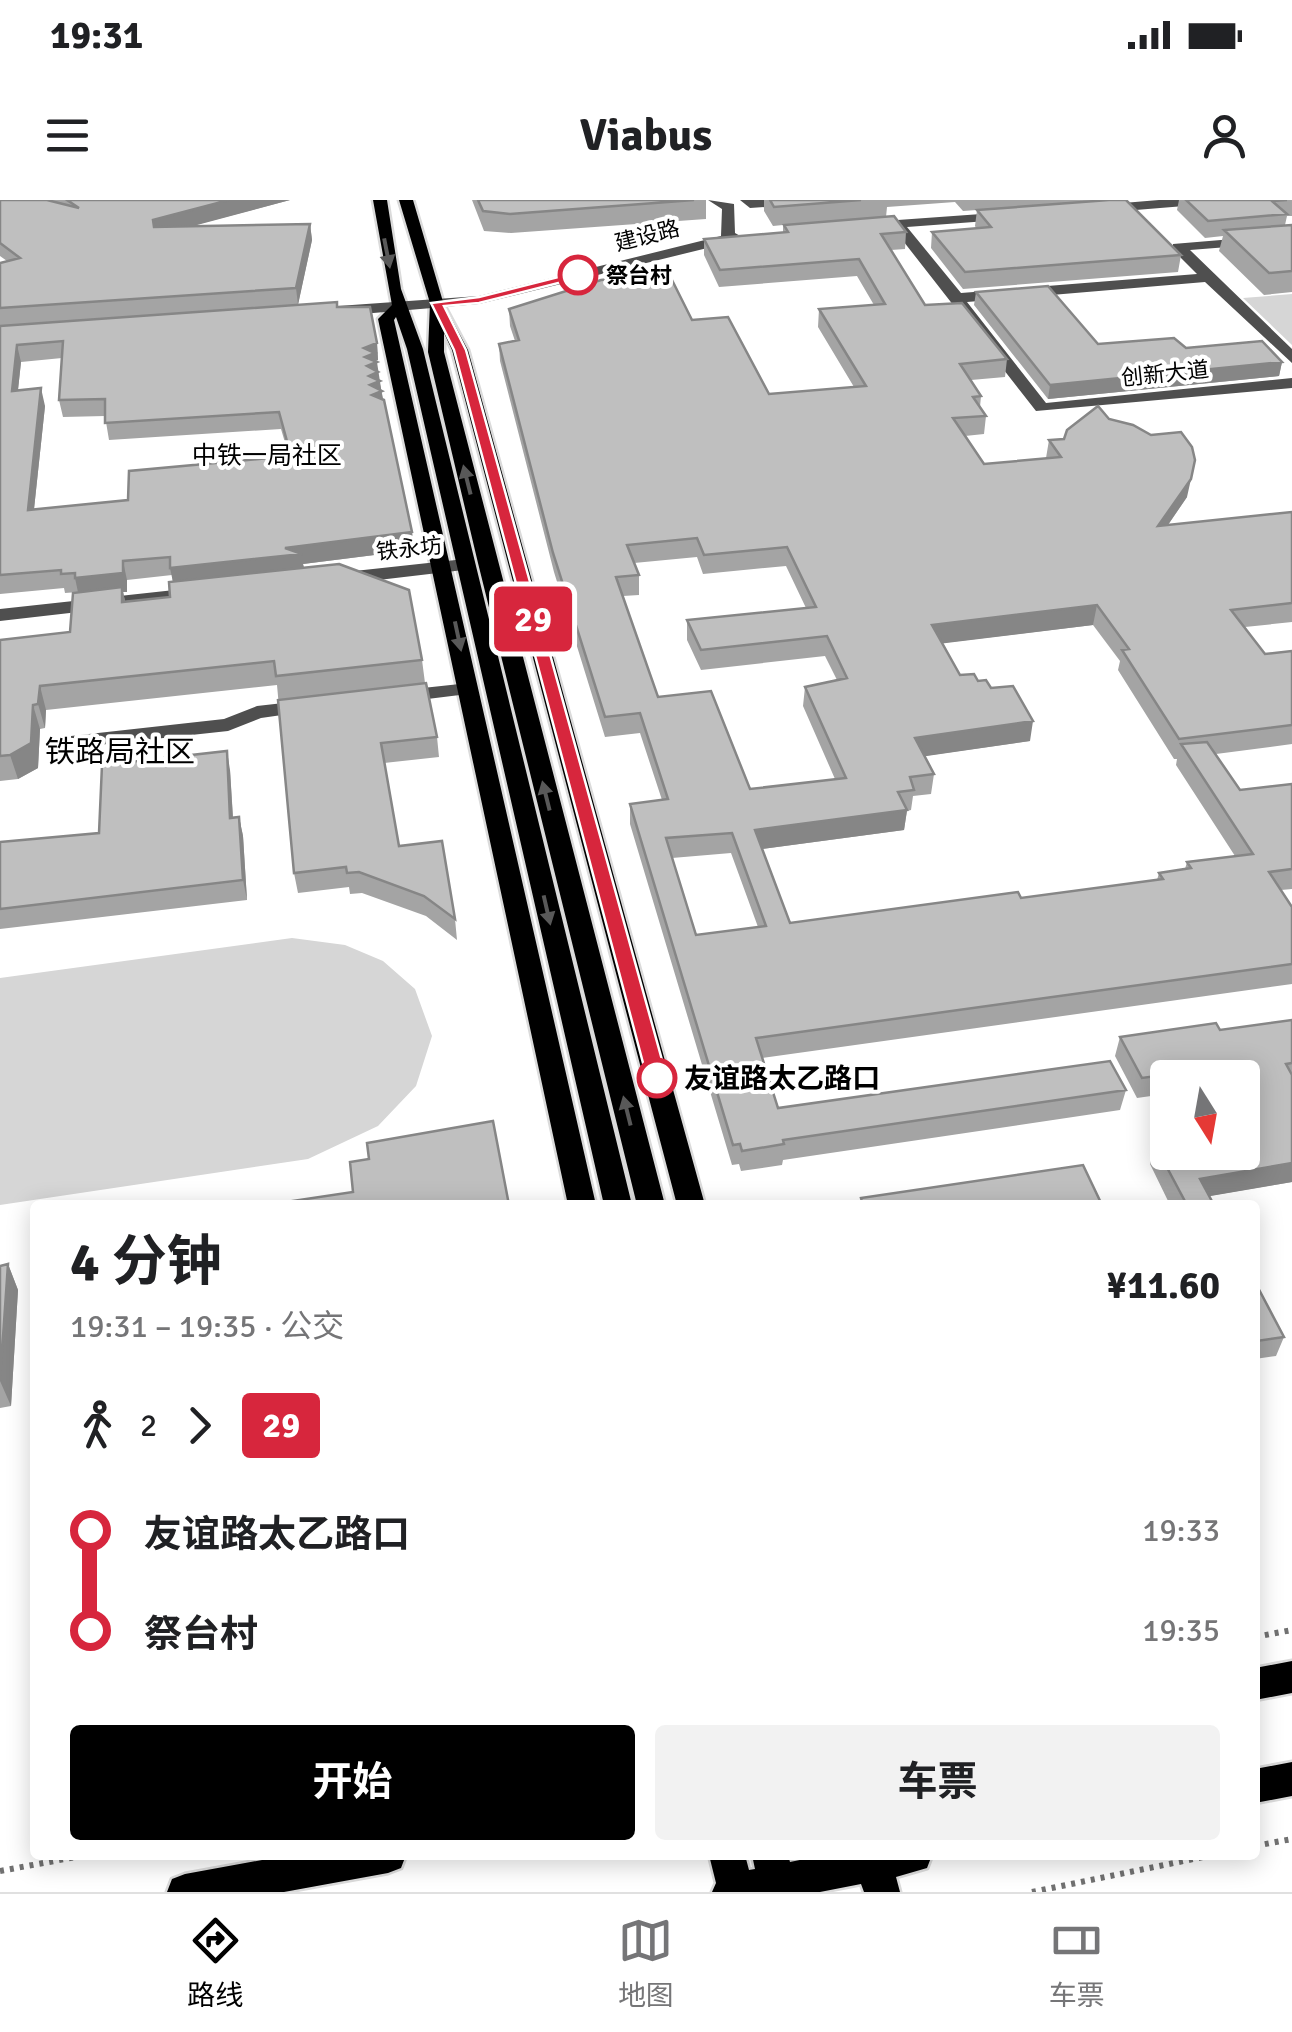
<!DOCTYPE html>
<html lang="zh">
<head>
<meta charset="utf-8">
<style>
  body { margin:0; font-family:Signika,"Noto Sans SC",sans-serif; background:#f2f2f2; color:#202124; height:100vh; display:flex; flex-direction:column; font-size:38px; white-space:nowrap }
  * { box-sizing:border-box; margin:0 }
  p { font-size:32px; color:#757577 }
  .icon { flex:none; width:55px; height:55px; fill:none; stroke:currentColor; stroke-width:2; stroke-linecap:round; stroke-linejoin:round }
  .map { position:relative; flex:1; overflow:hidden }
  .details { position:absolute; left:30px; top:1000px; width:1230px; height:660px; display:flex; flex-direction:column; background:#fff; border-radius:10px; box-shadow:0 5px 25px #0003 }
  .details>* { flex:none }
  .badge { padding:0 20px; border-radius:8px; font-size:35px; line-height:65px }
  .needle { width:65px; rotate:169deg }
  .tools { position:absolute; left:1150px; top:860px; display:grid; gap:20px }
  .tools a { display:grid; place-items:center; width:110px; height:110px; border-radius:10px; background:#fff; box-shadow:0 5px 25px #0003; font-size:50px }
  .map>.badge { position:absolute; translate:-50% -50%; box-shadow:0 0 0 5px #fff }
  .legs { display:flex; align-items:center; gap:15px; height:110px; padding:0 40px; font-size:32px }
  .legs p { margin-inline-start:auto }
  .head { display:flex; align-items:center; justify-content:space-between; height:170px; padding:0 40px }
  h1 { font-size:55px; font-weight:700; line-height:75px }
  .primary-button { display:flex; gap:20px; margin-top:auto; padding:20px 40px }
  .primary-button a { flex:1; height:115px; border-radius:10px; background:#000; color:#fff; font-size:40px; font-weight:700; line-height:115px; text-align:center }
  .primary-button a+a { background:#f2f2f2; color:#202124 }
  ul { padding:0 40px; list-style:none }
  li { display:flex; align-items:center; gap:35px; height:100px; font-size:38px }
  li i { display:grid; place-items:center; width:15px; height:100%; margin:0 12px; background:currentColor }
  li i::after { content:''; width:25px; height:25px; margin:-12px; border:8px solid; border-radius:50%; background:#fff }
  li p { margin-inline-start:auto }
  li:first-child i { background:linear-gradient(#0000 50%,currentColor 0) }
  li:last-child i { background:linear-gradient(currentColor 50%,#0000 0) }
  .status { display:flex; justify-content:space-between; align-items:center; height:70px; padding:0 50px; background:#fff; direction:ltr }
  .status svg { height:28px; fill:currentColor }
  header { display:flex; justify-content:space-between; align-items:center; height:130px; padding:0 40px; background:#fff; font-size:45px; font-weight:700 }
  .dock { display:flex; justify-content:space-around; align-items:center; height:140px; border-top:2px solid #e0e0e0; background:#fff; font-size:28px; color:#757577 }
  .dock a { display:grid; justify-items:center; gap:5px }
  .dock .current { color:#000 }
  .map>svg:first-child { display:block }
  .green { fill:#d6d6d6 }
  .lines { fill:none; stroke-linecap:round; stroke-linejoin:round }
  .major-casing { stroke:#dbdbdb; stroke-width:5 }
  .path { stroke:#717171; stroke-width:6; stroke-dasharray:4 6; stroke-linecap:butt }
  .minor { fill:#4f4f4f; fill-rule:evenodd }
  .major { fill:#000; fill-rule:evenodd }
  .wall { fill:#a4a4a4; fill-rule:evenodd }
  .shaded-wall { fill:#868686 }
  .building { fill:#bfbfbf; stroke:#868686; stroke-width:2.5; fill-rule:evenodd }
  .oneway { fill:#595959 }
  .line-1 { fill:#d7263d; stroke:#fff; stroke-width:2.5 }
  .stop-1-dot { fill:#fff; stroke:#d7263d; stroke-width:5 }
  .labels { text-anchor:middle; stroke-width:8; stroke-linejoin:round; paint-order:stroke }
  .far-street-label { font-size:22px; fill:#000; stroke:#fff }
  .far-stop-label { font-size:22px; font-weight:bold; fill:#000; stroke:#fff; text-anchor:start }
  .far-neighbourhood-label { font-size:25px; fill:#000; stroke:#fff }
  .stop-label { font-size:28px; font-weight:bold; fill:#000; stroke:#fff; text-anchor:start }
  .neighbourhood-label { font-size:30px; fill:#000; stroke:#fff }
</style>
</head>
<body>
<div class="status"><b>19:31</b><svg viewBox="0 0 49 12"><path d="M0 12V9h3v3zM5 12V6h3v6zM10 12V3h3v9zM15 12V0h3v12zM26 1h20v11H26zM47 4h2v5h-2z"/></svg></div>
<header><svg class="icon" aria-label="menu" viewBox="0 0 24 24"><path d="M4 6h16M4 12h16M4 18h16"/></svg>Viabus<svg class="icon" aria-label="person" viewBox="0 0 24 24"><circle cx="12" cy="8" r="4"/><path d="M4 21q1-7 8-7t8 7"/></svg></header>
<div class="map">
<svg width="1292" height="1692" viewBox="0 0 1292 1692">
  <rect width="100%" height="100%" fill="#fff"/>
  <!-- green -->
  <path class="green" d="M1292,94V145L1243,98Z
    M292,738L345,745L383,761L415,789L432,836L416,886L378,926L308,959L0,1005V778Z"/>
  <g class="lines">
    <!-- major casing -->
    <g class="major-casing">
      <path id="major" d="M373,0H387L401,89L423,149L632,1005H604L407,149L396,117L394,120L596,1005H568L378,119L392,105Z
        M399,0H413L444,105L468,150L705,1005H677L452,150L444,133V152L665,1005H637L478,363L428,152L430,103Z
        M1292,1461V1493L1255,1500V1468Z
        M1292,1562V1596L1255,1603V1569Z
        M289,1655H406L401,1668L388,1673L284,1692H167L172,1679L185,1674Z
        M709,1655H745L749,1670L755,1669L752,1655H788L790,1662L824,1655H932L927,1668L896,1677L900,1692H864L861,1684L820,1692H712L716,1683Z"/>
    </g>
    <!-- path -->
    <path class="path" d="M1255,1437L1292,1430
      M1255,1646L1292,1639
      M0,1671L87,1655
      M1032,1692L1213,1655"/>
    <!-- minor -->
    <path class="minor" d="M708,0L734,4L735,33L742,37L740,40L479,104L338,116L330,111L338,106L479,96L721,36L722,9Z
      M740,0H815L808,4L750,8Z
      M1159,0H1216L1209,4L1099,13L1092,9L1099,5Z
      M1009,12L1016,16L1014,19L907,27L961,93L1197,74L1173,50V44L1292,34V42L1190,50L1292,149V163L1205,82L967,102L1046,203L1292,178V188L1036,211L893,28L870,30L863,26L870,22Z
      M465,359L474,365L472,369L336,385L327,379L336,373Z
      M202,387L211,393L209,397L0,421V409Z
      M469,483L476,485V493L395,503L385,497L395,491Z
      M310,500L317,502V510L261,518L228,531L62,549L52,543L62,537L224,519L257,506Z"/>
    <!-- major -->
    <use href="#major" class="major"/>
  </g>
  <!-- wall -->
  <path class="wall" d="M0,0H290L191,26L310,24L312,40L298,104L337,107L377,143L378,160L375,161L412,332L414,350L303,364L304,368L422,460L425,483L437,537L439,557L384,563L399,646L455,719L457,740L426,716L362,693L350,694L349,687L298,693L294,673L277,485L46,510L45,528L40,529L38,568L18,579L0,581V440L70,432L78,392L65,393L64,388L0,394V63L7,61L0,56ZM62,158L59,200L63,217L105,216L109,240L281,229L289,256L128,300L34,309L45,206L18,190L21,162ZM172,375L173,382L170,397L125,401L123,392H127V380Z
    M472,0H706V19L511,33L484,31Z
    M764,0H1126L1181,55L1178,72L963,89L931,48L932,32L976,28L975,26L977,10L963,11L955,2L887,7L886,17L906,32L905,49L891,50L925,105L1007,159L1005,177L971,180L981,196L980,207L986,216L984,234L965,236L984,264L1046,258L1049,240L1064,239L1109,219L1187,297L1168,325L1292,312V422L1245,427L1265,454L1292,451V544L1216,554L1240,590L1292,584V689L1281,690L1292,707V784L762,858L778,908L1126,890L1120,910L783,960L782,965L741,971L739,964L732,965L630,624V604L662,600L640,533L605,537L554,372L500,161L499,144L515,141L510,126L509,109L617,78V74L692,120L769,194L854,187L818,127L819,109L874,105L857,76L719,87L704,55V39L783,32V25L773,26L764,11ZM697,357L703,374L786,366L806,408L687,420V440L701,470L825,456L837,480L805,487L803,506L835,579L750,589L658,497L623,396L639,395V375L634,363ZM1093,425L1120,461L1118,470L1174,559H1177L1176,565L1235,656L1187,662L1185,669L1159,673L1157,680L1021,698L790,723L762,649L904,630L907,611L911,610L913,596L931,594L934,574L924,556L1030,541L991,488L978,481L960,475L942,443ZM731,653L758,727L696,735L672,658Z
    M1179,0H1292V16H1287L1285,25H1292V92L1264,95L1219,51L1223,36L1205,38L1177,10Z
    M976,92L1098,144L1186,148L1282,162L1279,176L1048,199L974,105Z
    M230,570L233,617H239L243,636L247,700L0,729V642L99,633Z
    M1292,820V982L1209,996L1214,1005H1170L1150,964L1155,945L1242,952V878H1168V898L1165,894L1137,898L1115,856L1120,837L1220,830Z
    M8,1064L18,1090L11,1206L0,1208V1066Z
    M1255,1082L1284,1137L1276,1156L1255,1159Z"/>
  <!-- shaded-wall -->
  <path class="shaded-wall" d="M229,0H290L156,36L153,20Z
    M310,24L312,40L298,105L296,88Z
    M377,143L378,160L375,161L377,162L384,208L374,212L364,148Z
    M17,145L21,162L16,208L12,191Z
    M1282,162L1279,176L1048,199L1050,185Z
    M41,188L45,206L32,328L28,310Z
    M1191,279L1187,297L1154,345L1158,326Z
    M412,332L414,350L303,364L305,372L174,387L170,368L285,348Z
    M123,361L127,380V392H123L127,411L79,397L75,378Z
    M1097,405L1093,425L930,445L932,425Z
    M40,486L46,510L45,528L38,504Z
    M33,505L40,529L38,568L18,579L10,555Z
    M1033,521L1030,541L913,558L915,538Z
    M227,551L230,570L234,637L230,618Z
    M907,610L904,630L754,650L755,630Z
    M239,617L243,636L247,700L243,680Z
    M1292,963V982L1193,999L1200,979Z
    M8,1064L18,1090L11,1206L0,1181Z"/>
  <!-- building -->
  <path class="building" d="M0,0H47L79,8L67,0H229L153,20L154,27L310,24L296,88L0,108V63L20,58L0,43Z
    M478,0H694L510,14L483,11Z
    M770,0H861L774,7Z
    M1109,0H1126L1181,55L965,72L932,32L991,27L977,10Z
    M1186,0H1287L1272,1L1287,14L1208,21Z
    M894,16L906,32L881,34L925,105L962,103L1007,159L960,164L981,196L973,197L986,216L953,218L984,264L1061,257L1049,240L1064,239L1067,230L1098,206L1109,219L1133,225L1151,235L1181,232L1192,247L1195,260L1191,279L1158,326L1292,312V403L1231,410L1265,454L1292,451V525L1179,539L1122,450L1129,449L1097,405L932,425L960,475L974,474L978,481L986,480L991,488L1013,486L1033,521L915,538L934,574L910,577L914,590L898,592L907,610L755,630L790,723L1018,692L1021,698L1163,679L1159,673L1191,668L1187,662L1253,654L1181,544L1207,542L1240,590L1292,584V669L1269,672L1292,707V764L756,838L778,908L1110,861L1126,890L783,940L784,944L742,951L740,944L733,945L630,604L668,599L640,513L605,517L553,353L499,144L519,140L509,109L601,80L619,78L617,74L667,70L692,120L728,117L769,194L866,186L819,109L885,104L859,59L720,70L704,39L788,32L784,25ZM697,338L704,355L787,347L816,407L687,420L701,450L827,436L847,478L805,487L846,578L750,589L711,491L658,497L616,377L639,375L627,345ZM732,633L766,726L696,735L666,638Z
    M1292,25V71L1269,73L1224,30Z
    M1048,86L1098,144L1174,138L1186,148L1262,141L1282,162L1050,185L976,92Z
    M337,102V107H370L377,143L364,148L375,153L365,157L377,162L367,166L378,172L369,176L380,181L370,185L382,191L372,195L384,200L412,332L285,348L302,354L170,368V357L123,361V373L75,378V373L61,374V370L0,375V126ZM63,141L59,200L105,199V223L279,212L291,256L129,271L128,300L28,310L41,188L12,191L17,145Z
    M339,364L409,390L422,460L276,476L274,461L40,486L38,504L33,505L31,543L10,555L0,556V440L70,432L73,393L122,387V402L170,397L169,382Z
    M426,483L437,537L381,543L399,646L442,641L455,719L424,696L359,672L347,673L346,667L294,673L278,500Z
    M227,551L230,618L239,617L243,680L0,709V642L99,633L102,565Z
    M1292,820V863L1286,864L1292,875V963L1200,979L1214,1005H1187L1155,945L1168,943V952H1242V878H1173L1171,874L1142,878L1120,837L1216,823L1220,830Z
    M493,921L509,1005H266L353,992L350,962L369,959L367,943Z
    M1083,965L1102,1005H863L861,998Z
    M8,1064L0,1181V1066Z
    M1255,1082L1284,1137L1257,1141L1255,1138Z"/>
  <!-- one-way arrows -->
  <defs><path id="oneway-solid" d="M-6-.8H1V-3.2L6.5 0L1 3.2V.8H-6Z" transform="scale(2.5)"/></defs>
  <g class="oneway">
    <use href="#oneway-solid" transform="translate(387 53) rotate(79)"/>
    <use href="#oneway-solid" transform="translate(467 280) rotate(-104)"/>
    <use href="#oneway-solid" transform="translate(458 436) rotate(78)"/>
    <use href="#oneway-solid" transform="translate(546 596) rotate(-104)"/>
    <use href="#oneway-solid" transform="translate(547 710) rotate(77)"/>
    <use href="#oneway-solid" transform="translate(627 911) rotate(-104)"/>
  </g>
  <!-- line-1 -->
  <path class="line-1" d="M578,72L582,77L479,103L444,106L466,150L667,878L657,886L647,878L454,150L431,103L479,97Z"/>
  <!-- markers -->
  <g class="stop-1-dot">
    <circle cx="578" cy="75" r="18"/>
    <circle cx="657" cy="878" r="18"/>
  </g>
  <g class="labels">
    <!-- far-street labels -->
    <g class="far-street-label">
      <text transform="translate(647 35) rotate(-14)" y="8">建设路</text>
      <text transform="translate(1165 173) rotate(-6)" y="8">创新大道</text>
      <text transform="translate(409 348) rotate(-6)" y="8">铁永坊</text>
    </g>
    <!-- far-stop labels -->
    <g class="far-stop-label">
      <text x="606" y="83">祭台村</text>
    </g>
    <!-- far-neighbourhood labels -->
    <g class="far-neighbourhood-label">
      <text x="267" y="264">中铁一局社区</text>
    </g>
    <!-- stop labels -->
    <g class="stop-label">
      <text x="684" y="888">友谊路太乙路口</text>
    </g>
    <!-- neighbourhood labels -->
    <g class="neighbourhood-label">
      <text x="120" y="562">铁路局社区</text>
    </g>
  </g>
</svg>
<div class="tools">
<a><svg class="needle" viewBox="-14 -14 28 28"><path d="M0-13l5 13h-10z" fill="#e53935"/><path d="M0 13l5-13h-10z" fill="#757577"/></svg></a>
</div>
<b class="badge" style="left:533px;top:419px;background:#d7263d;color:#fff">29</b>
<section class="details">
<div class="head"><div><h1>4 分钟</h1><p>19:31 – 19:35 · 公交</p></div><b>¥11.60</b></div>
<div class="legs"><svg class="icon" aria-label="walk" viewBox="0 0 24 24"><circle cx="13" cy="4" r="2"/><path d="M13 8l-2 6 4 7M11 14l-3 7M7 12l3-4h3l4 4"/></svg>2<svg class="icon" aria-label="forward" viewBox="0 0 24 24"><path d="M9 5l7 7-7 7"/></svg><b class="badge" style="background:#d7263d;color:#fff">29</b></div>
<ul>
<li><i style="color:#d7263d"></i><b>友谊路太乙路口</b><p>19:33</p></li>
<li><i style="color:#d7263d"></i><b>祭台村</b><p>19:35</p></li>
</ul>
<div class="primary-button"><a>开始</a><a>车票</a></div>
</section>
</div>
<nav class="dock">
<a class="current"><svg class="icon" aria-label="directions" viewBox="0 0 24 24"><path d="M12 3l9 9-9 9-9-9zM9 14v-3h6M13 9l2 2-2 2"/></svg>路线</a>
<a><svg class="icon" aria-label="map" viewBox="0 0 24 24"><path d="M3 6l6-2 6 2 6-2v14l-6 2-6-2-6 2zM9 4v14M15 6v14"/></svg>地图</a>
<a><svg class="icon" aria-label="tickets" viewBox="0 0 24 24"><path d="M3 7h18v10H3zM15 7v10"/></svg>车票</a>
</nav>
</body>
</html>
